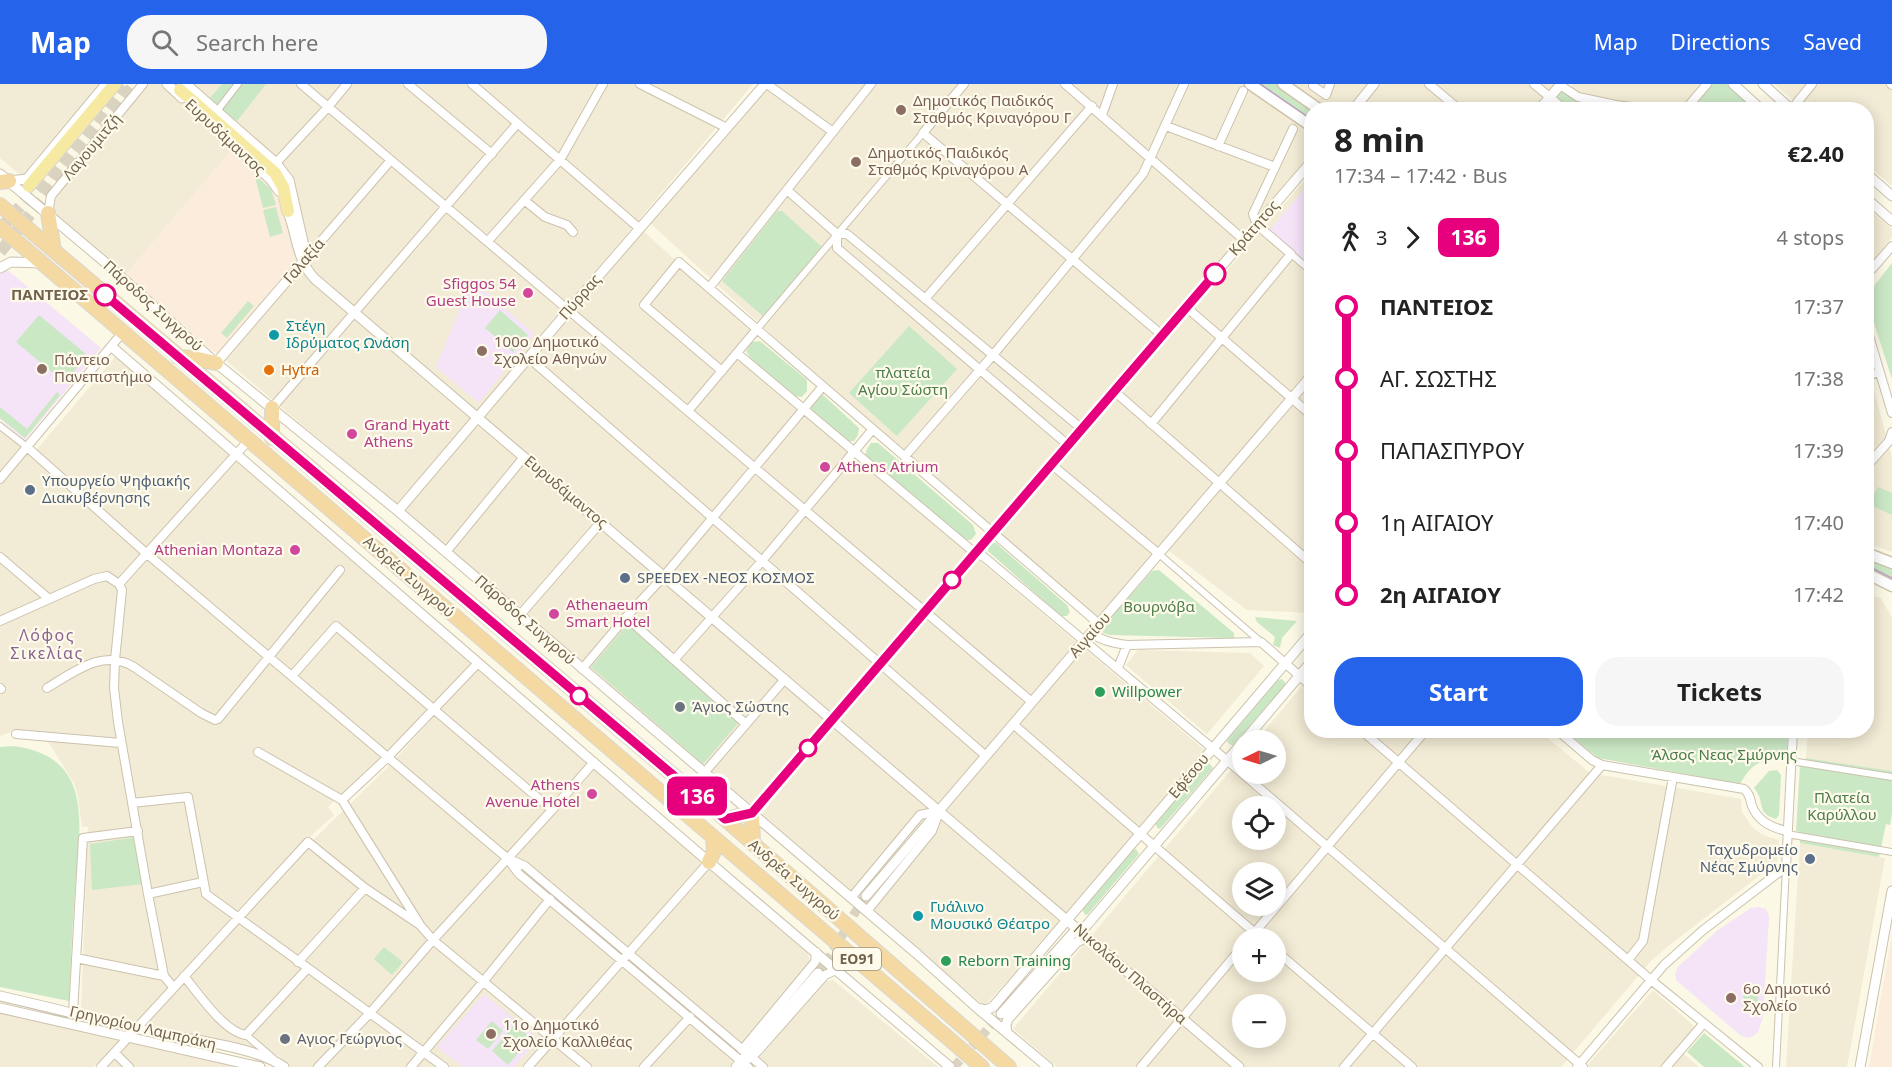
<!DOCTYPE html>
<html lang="en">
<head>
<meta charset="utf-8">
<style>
  body { margin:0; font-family:"Noto Sans",sans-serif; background:#f6f6f6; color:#222; height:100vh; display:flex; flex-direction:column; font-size:22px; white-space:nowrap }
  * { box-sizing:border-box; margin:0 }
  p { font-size:20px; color:#767676 }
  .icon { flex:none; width:33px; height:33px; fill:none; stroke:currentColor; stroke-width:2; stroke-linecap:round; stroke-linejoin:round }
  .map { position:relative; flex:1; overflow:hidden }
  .panel { position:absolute; left:1304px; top:18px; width:570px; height:636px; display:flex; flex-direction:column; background:#fff; border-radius:24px; box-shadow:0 3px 15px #0003 }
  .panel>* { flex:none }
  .badge { padding:0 12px; border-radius:9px; font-size:21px; line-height:39px }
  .needle { width:39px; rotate:265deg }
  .tools { position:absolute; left:1232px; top:646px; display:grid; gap:12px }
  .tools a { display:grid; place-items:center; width:54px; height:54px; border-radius:50%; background:#fff; box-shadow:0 3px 15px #0003; font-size:30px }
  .map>.badge { position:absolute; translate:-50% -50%; box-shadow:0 0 0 3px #fff }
  .legs { display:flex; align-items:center; gap:9px; height:66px; padding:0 30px; font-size:20px }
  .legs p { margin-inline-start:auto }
  .head { display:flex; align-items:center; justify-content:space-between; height:102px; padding:0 30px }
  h1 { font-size:33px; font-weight:700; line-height:45px }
  .button { display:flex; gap:12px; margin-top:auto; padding:12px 30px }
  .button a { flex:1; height:69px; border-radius:24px; background:#2563eb; color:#fff; font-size:24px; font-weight:700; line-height:69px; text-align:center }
  .button a+a { background:#f6f6f6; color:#222 }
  ul { padding:0 30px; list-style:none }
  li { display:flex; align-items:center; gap:21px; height:72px; font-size:22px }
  li i { display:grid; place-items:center; width:9px; height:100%; margin:0 8px; background:currentColor }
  li i::after { content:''; width:15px; height:15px; margin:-8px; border:4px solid; border-radius:50%; background:#fff }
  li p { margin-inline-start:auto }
  li:first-child i { background:linear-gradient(#0000 50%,currentColor 0) }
  li:last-child i { background:linear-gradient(currentColor 50%,#0000 0) }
  header { display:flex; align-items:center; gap:36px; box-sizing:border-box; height:84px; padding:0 30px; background:#2563eb; color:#fff }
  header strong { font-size:28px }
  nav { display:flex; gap:33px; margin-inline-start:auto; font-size:21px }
  .search { width:420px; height:54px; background:#f6f6f6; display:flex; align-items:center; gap:15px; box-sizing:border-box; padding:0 21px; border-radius:24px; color:#767676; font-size:22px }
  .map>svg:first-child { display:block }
  .residential { fill:#f2ebd5; fill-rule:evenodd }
  .commercial { fill:#fbecdb }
  .education { fill:#f5e3f7 }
  .green { fill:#cbe8c5 }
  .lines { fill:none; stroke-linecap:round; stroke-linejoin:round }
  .tertiary-tunnel { stroke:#d9d3c0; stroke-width:9; stroke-dasharray:9 4.5; stroke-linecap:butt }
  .primary-tunnel { stroke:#d9d3c0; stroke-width:12; stroke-dasharray:12 6; stroke-linecap:butt }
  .pedestrian-casing { stroke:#ccc2ad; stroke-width:8 }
  .minor-casing { stroke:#ccc2ad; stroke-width:10 }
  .tertiary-casing { stroke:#ccc2ad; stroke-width:11 }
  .secondary-casing { stroke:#cfc3aa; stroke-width:13 }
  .primary-casing { stroke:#dbd6d0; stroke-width:14 }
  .trunk-casing { stroke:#dbd6d0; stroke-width:16 }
  .pedestrian { stroke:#fff; stroke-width:6 }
  .minor { stroke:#fff; stroke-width:8 }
  .tertiary { stroke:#fff; stroke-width:9 }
  .secondary { stroke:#fff; stroke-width:10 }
  .primary { stroke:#f6eaa3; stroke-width:12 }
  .trunk { stroke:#f4d9a2; stroke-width:14 }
  .tram { stroke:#bda5c4; stroke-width:1.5 }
  .line-1-casing { stroke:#fff; stroke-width:14 }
  .line-1 { stroke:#e6007e; stroke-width:9 }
  .education-dot { fill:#8d6e63; stroke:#fefbec; stroke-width:2 }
  .stop-1-dot { fill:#fff; stroke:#e6007e; stroke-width:3 }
  .hotel-dot { fill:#d1479c; stroke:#fefbec; stroke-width:2 }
  .culture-dot { fill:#0f9aa8; stroke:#fefbec; stroke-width:2 }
  .food-dot { fill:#e8710a; stroke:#fefbec; stroke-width:2 }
  .service-dot { fill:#5c6f8a; stroke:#fefbec; stroke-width:2 }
  .leisure-dot { fill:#2e9e5b; stroke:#fefbec; stroke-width:2 }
  .worship-dot { fill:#6b7280; stroke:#fefbec; stroke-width:2 }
  .labels { text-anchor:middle; stroke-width:4.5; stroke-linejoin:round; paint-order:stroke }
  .shield { fill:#fefbec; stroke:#9d917c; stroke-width:1.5 }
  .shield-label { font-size:14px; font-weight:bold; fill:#73634c }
  .education-label { font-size:15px; fill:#785e54; stroke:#fefbec; text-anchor:start }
  .street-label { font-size:15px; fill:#73634c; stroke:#fefbec }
  .hotel-label { font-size:15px; fill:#b23c85; stroke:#fefbec; text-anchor:end }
  .stop-label { font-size:15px; font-weight:bold; fill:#73634c; stroke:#fefbec; text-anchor:end }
  .culture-label { font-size:15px; fill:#0d838f; stroke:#fefbec; text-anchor:start }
  .food-label { font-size:15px; fill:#c56008; stroke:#fefbec; text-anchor:start }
  .park-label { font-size:15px; fill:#4c7d48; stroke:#fefbec }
  .service-label { font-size:15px; fill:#4e5e75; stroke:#fefbec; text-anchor:start }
  .leisure-label { font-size:15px; fill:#27864d; stroke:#fefbec; text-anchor:start }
  .worship-label { font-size:15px; fill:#5b616d; stroke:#fefbec; text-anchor:start }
  .neighbourhood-label { font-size:16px; letter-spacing:1.5px; fill:#8b648f; stroke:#fefbec }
</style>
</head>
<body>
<header>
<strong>Map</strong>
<div class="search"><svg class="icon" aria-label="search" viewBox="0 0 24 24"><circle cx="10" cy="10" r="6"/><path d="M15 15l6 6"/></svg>Search here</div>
<nav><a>Map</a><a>Directions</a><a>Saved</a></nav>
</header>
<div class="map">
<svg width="1892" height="983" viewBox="0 0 1892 983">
  <rect width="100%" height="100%" fill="#fbf8e6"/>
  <!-- residential -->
  <path class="residential" d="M0,0H103L24,94L0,74Z
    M147,0H753L398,422L125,191L58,133L52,123L53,114Z
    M768,0H1241L1311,48V71L993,443L823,298L649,138Z
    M1288,0H1558L1537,26L1325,25Z
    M1573,0H1726L1755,26H1551Z
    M1774,0H1892V102L1866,80V26L1804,25Z
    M1311,89V529L1247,526L1160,460L1098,535L998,448L1110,318L1193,226Z
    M1866,123L1892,145V153L1866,187Z
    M641,145L753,247L733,270L969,469L750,722L402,426Z
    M116,272L474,579L381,673L328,723L334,731L304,758L136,941L81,928L88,743H82L78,712L74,699L49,659L16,646L0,652V345L33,370Z
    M1866,277L1892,373V468L1866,459Z
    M974,472L1207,668L985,922L760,733L826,645Z
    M1866,510L1881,514L1892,534V687L1806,674L1808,647L1866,646Z
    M1138,566L1250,569L1264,582L1207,650L1126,581Z
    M479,582L699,776L808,868L810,880L744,958L730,983H289L276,971L145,943L152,931L307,762L391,680Z
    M1311,591V646L1539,647L1590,689L1741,715L1742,728L1752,743L1763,751L1779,756L1777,778L1667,863L1650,878L1561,983H1057L1013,945L1242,673V690H1275V657H1256ZM1242,723H1275V756H1242ZM1242,789H1275V822H1242ZM1242,855H1275V888H1242ZM1242,921H1275V954H1242Z
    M1800,759L1885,774L1847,983H1786Z
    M833,896L938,983H744L761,972L823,898Z
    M1653,906L1695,943L1677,964L1699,983H1586Z
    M0,928L120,956L94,983H0Z
    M128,958L237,983H105Z"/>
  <!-- commercial -->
  <path class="commercial" d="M230,67L264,94L278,112L295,175L293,182L222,266L214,268L125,191Z
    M1892,850V983H1869Z"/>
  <!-- education -->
  <path class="education" d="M1311,97V182L1269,147Z
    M5,184L101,264L25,356L0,335V190Z
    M472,196L534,250L479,319L436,283Z
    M1759,823L1766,825L1769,832L1763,933L1758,948L1752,953L1748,954L1740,951L1676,896L1675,890L1678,883L1718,846L1751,824Z
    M484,910L539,955L514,983H463L437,963Z"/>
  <!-- green -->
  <path class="green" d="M222,0H266L237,37L209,15Z
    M1255,0H1277L1315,25L1311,26V39Z
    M1707,0H1733L1763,26H1685Z
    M1560,1L1570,9L1616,21L1614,25H1565L1549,13Z
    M256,92L271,105L276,121L263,124L255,93Z
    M276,123L283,149L270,153L263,126Z
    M777,127H782L823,164L763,232L722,197Z
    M1892,179V295L1866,214L1874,202Z
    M248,217L254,222L227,254L221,249Z
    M500,226L528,251L513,268L485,244Z
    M39,231L87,271L65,299L16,258Z
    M909,242L957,285L897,352L849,309Z
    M760,257L807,296V307L802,313L795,312L751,275L746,267L752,258Z
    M57,308L60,311L25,354L0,334V323L27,345Z
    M823,311L859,344L858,351L854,357H848L811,325V318L815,312Z
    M871,359H878L973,441L976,450L971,456H963L865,372L867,365Z
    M1878,403L1892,409V431L1868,420Z
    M990,459H996L1067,521L1070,528L1067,532H1061L988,467V462Z
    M1866,472L1892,484V498L1866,486Z
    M1159,486L1234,549V554L1110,551L1103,549L1102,543L1152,487Z
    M1255,533L1297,537L1282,554L1280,564L1273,561L1275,553L1257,538Z
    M628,540L740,637L703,680L591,583Z
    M1282,595L1285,598V601L1233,661H1231L1227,658L1228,655L1278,596Z
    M1566,647H1788L1786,675C1760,677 1754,676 1740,700L1598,674Z
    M14,662C97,673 79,746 75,806C72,843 71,880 69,917L0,903V663Z
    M1806,674L1892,687V729L1890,741L1886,740L1879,773L1800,759V748L1796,747L1800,682H1805Z
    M1209,679L1213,684L1161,744L1158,745L1155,739L1206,680Z
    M1777,686L1781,691L1779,731L1776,735C1760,730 1763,724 1759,712C1758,709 1756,707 1754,704L1769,687Z
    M136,753L143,800L92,806L90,760Z
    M1136,765L1139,770L1088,830L1085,831L1082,825L1133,766Z
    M384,863L403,878L392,891L374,875Z
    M1744,901H1758L1757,927L1743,926Z
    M492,937L503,947L488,965L476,956Z
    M515,940L531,954L508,981L492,967Z
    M1704,949L1745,983H1704L1687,968Z"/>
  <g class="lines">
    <!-- tertiary-tunnel -->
    <path class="tertiary-tunnel" d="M818,889C837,865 848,837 866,812
      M954,983L1001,930"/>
    <!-- primary-tunnel -->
    <path class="primary-tunnel" d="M0,145L46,94L122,0
      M0,168L135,0"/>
    <!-- pedestrian casing -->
    <g class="pedestrian-casing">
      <path id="pedestrian" d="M217,27L238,0
        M1291,170L1311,187
        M757,245L923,49
        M0,342L27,363
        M1159,470L1261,558
        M1791,677L1892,693
        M1787,750L1892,768
        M246,951L273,974
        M1776,983L1786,783"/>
    </g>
    <!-- minor casing -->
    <g class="minor-casing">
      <path id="minor" d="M301,0L1032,618
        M408,0L492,70
        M472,0L639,144
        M640,0L727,44
        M767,0L833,48
        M964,0L923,49L1162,251
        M1065,0L1244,156
        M1313,0V2L1326,11L1330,0
        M1429,0L1460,26
        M1534,0L1565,26
        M1891,0L1892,1
        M1560,1L1578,13L1616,21L1656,26
        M1685,26L1707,0
        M1791,26L1812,0
        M1102,31L1113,0
        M1166,42L1275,83
        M1218,62L1243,7
        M276,79L328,23L347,0
        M787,106L837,150H847L1082,345
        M524,116L545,133L567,141L573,148
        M48,129L51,112L143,0
        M837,150V164L1068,361
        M488,157L560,76L603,0
        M303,178L391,76
        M1866,192L1892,162
        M709,204L871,0
        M925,215L1092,22
        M1186,223L1311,331
        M1866,242L1892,329
        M737,269L975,469L984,473L1242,689
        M529,274L986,672
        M722,287L644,221L679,178L1099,540
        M1866,292L1879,288
        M1114,307L1311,479
        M272,324L517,40
        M688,327L757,245
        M1151,340L1291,170L1257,141L1253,130L1293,45
        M27,363L146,469L507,774L519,790L748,983
        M905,372L993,271L1143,90L1184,0
        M1051,380L1159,470
        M1866,383L1889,357L1892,348
        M0,395L123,248
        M446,468L524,373
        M0,473L48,514
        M119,500L122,506L115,576L114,604L118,638L148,810L164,892L173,903
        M119,500L249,356
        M520,531L601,438
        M626,533L746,640
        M0,537L94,495L107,492L119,500
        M1091,549C1102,557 1114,559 1127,561L1261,558L1311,602
        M674,576L762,477L873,345
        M1118,584L1127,561
        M582,585L626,533L664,492L823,302
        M292,592L336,542L552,726
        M0,604L1,605
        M47,604C74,588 103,564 134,583L201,629L215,636L218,635L340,486
        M1013,640L1262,855
        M1361,646L1651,896L1758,983
        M1557,646L1592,676L1602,681L1744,705C1750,710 1750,715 1752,722C1758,737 1772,744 1787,747
        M16,650L121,659
        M258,668L342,716L419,839
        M704,689L785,595
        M1243,690L1583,983
        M342,716L388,673L478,579
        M132,719L188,713L206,810L444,983
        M509,775L525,782L763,983
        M148,810L203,798
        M851,814L920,731L939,727
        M867,827L932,747L938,731
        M1249,855L1426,646
        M1275,866L1412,983
        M76,874L164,892
        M1628,876L1643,857L1673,693
        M298,878L365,804
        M184,892C198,909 224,948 246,951L307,885
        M73,929L83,754L138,747
        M742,966L815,878L816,868
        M115,969L129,983
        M747,975L751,974L758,967L825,891L836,886
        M101,983L308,758L365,804L420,841L433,856L587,983
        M318,983L370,929L433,856L552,726L594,678
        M411,983L483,898L550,815
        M528,983L709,778
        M644,983L690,933
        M1141,983L1242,863
        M1344,983L1602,681
        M1577,983L1664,881L1702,847L1786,783L1793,646
        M1666,983L1704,939"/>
    </g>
    <!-- tertiary casing -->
    <g class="tertiary-casing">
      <path id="tertiary" d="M167,0L182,14
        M186,0L276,79L289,96L304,162L303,175
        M1733,0L1762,26
        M1763,0L1792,26
        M1353,26L1374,0
        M1539,26L1561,0
        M221,49L271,96L279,107
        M1866,89L1892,112
        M0,90L107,180L216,279L398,427L917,870L976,923L1048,983
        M9,97L27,95L106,0
        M1866,114L1892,137
        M286,123C297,146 295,175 315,195L1239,983
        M0,184L11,178L41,179
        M112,263L709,778L950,983
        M216,279L303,178
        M398,427L569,226L765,0
        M1244,657L1311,578
        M752,729L1311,78
        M866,812L1311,292
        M1073,849L1081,848L1242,659
        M0,912C49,923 98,936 147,947C184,955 255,962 284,983
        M0,924L260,983
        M978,924L986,926L993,923L1311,549
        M1001,930L1073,849
        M1007,949L1006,941L1008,935L1076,859L1084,854H1088
        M736,983L818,889
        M1860,983L1892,807"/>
    </g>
    <!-- secondary casing -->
    <g class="secondary-casing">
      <path id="secondary" d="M1250,0L1311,42
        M1283,0L1320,26
        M1866,469L1892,479
        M1866,489L1892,502"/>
    </g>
    <!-- primary casing -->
    <g class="primary-casing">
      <path id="primary" d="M180,6L275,89L283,103L288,127
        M29,102L115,0"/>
    </g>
    <!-- trunk casing -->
    <g class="trunk-casing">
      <path id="trunk" d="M0,98L9,97
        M0,121L725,735L1009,983
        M48,129L54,167
        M0,143L982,983
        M178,273L193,274L216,279
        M272,324V354
        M725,735L752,729L753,760
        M709,778L714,767L713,753"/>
    </g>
    <!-- pedestrian -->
    <use href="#pedestrian" class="pedestrian"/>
    <!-- minor -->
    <use href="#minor" class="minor"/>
    <!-- tertiary -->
    <use href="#tertiary" class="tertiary"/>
    <!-- secondary -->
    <use href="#secondary" class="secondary"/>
    <!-- primary -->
    <use href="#primary" class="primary"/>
    <!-- trunk -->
    <use href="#trunk" class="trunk"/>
    <!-- tram -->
    <path class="tram" d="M1260,0L1311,35
      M1866,481L1892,494"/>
  </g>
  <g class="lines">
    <!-- line-1 casing -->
    <g class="line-1-casing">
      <path id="line-1" d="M105,211L725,735L752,729L1215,190"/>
    </g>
    <!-- line-1 -->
    <use href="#line-1" class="line-1"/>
  </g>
  <!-- markers -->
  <g class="education-dot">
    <circle cx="901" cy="26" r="6"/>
    <circle cx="856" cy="78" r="6"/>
    <circle cx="482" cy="267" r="6"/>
    <circle cx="42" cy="285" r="6"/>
    <circle cx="1731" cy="914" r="6"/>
    <circle cx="491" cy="950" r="6"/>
  </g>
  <g class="stop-1-dot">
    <circle cx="1215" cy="190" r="10"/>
    <circle cx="105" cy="211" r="10"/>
    <circle cx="952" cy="496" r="8"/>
    <circle cx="579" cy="612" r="8"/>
    <circle cx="808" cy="664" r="8"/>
  </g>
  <g class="hotel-dot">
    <circle cx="528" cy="209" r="6"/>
    <circle cx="352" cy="350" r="6"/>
    <circle cx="825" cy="383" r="6"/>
    <circle cx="295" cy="466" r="6"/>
    <circle cx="554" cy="530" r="6"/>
    <circle cx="592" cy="710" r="6"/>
  </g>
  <g class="culture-dot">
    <circle cx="274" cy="251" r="6"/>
    <circle cx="918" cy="832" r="6"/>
  </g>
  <circle class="food-dot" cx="269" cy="286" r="6"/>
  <g class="service-dot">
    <circle cx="30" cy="406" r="6"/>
    <circle cx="625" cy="494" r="6"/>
    <circle cx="1810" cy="775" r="6"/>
  </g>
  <g class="leisure-dot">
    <circle cx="1100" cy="608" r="6"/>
    <circle cx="946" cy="877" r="6"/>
  </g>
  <g class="worship-dot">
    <circle cx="680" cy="623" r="6"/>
    <circle cx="285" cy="955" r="6"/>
  </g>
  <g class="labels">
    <!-- shield labels -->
    <rect class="shield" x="833" y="864" width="48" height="22" rx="4.5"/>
    <g class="shield-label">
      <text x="857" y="880">ΕΟ91</text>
    </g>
    <!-- education labels -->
    <g class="education-label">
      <text x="913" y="22">Δημοτικός Παιδικός<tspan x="913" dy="17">Σταθμός Κριναγόρου Γ</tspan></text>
      <text x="868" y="74">Δημοτικός Παιδικός<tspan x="868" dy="17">Σταθμός Κριναγόρου Α</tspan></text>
      <text x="494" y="263">100ο Δημοτικό<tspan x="494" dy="17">Σχολείο Αθηνών</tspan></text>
      <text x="54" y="281">Πάντειο<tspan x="54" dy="17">Πανεπιστήμιο</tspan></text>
      <text x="1743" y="910">6ο Δημοτικό<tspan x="1743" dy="17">Σχολείο</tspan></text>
      <text x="503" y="946">11ο Δημοτικό<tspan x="503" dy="17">Σχολείο Καλλιθέας</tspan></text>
    </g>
    <!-- street labels -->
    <g class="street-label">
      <text transform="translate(225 53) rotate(43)" y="5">Ευρυδάμαντος</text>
      <text transform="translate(92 63) rotate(-50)" y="5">Λαγουμιτζή</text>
      <text transform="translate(1254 144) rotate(-49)" y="5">Κράτητος</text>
      <text transform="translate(304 177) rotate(-49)" y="5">Γαλαξία</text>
      <text transform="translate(580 213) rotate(-49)" y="5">Πύρρας</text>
      <text transform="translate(153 222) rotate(42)" y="5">Πάροδος Συγγρού</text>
      <text transform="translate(566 408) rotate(40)" y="5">Ευρυδάμαντος</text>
      <text transform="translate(409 493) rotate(41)" y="5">Ανδρέα Συγγρού</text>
      <text transform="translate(525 536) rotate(41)" y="5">Πάροδος Συγγρού</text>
      <text transform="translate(1090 551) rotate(-49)" y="5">Αιγαίου</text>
      <text transform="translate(1189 692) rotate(-50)" y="5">Εφέσου</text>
      <text transform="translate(794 796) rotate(41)" y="5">Ανδρέα Συγγρού</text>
      <text transform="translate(1130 890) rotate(41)" y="5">Νικολάου Πλαστήρα</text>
      <text transform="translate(143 944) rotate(13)" y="5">Γρηγορίου Λαμπράκη</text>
    </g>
    <!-- hotel labels -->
    <g class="hotel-label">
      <text x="516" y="205">Sfiggos 54<tspan x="516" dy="17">Guest House</tspan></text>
      <text x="364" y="346" text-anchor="start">Grand Hyatt<tspan x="364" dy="17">Athens</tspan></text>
      <text x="837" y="388" text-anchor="start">Athens Atrium</text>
      <text x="283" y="471">Athenian Montaza</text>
      <text x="566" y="526" text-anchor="start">Athenaeum<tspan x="566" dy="17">Smart Hotel</tspan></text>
      <text x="580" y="706">Athens<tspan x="580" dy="17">Avenue Hotel</tspan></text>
    </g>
    <!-- stop labels -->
    <g class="stop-label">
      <text x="88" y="216">ΠΑΝΤΕΙΟΣ</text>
    </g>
    <!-- culture labels -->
    <g class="culture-label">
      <text x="286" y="247">Στέγη<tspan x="286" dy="17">Iδρύματος Ωνάση</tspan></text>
      <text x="930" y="828">Γυάλινο<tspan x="930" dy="17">Μουσικό Θέατρο</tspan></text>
    </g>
    <!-- food labels -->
    <g class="food-label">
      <text x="281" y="291">Hytra</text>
    </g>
    <!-- park labels -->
    <g class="park-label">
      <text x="903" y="294">πλατεία<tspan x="903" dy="17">Αγίου Σώστη</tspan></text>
      <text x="1159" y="528">Βουρνόβα</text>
      <text x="1724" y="676">Άλσος Νεας Σμύρνης</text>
      <text x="1842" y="719">Πλατεία<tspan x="1842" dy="17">Καρύλλου</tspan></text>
    </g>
    <!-- service labels -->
    <g class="service-label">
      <text x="42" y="402">Υπουργείο Ψηφιακής<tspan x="42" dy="17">Διακυβέρνησης</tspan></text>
      <text x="637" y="499">SPEEDEX -ΝΕΟΣ ΚΟΣΜΟΣ</text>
      <text x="1798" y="771" text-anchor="end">Ταχυδρομείο<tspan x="1798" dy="17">Νέας Σμύρνης</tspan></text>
    </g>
    <!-- leisure labels -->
    <g class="leisure-label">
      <text x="1112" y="613">Willpower</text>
      <text x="958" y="882">Reborn Training</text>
    </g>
    <!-- worship labels -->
    <g class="worship-label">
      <text x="692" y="628">Άγιος Σώστης</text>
      <text x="297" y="960">Αγιος Γεώργιος</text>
    </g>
    <!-- neighbourhood labels -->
    <g class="neighbourhood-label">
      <text x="47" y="557">Λόφος<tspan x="47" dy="18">Σικελίας</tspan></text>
    </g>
  </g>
</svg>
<div class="tools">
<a><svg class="needle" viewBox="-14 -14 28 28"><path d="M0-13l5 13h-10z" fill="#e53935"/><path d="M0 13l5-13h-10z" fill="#767676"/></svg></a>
<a><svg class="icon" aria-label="locate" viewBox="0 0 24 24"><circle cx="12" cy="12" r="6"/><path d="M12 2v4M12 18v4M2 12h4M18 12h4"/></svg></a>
<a><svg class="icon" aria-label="layers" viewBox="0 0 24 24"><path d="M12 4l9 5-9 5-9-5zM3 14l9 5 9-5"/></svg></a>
<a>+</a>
<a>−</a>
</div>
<b class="badge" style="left:697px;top:712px;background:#e6007e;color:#fff">136</b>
<section class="panel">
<div class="head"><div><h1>8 min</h1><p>17:34 – 17:42 · Bus</p></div><b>€2.40</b></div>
<div class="legs"><svg class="icon" aria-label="walk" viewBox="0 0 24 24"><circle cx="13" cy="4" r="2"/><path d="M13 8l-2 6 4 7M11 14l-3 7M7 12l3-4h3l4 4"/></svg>3<svg class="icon" aria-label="forward" viewBox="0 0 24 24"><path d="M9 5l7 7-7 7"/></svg><b class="badge" style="background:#e6007e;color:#fff">136</b><p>4 stops</p></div>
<ul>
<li><i style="color:#e6007e"></i><b>ΠΑΝΤΕΙΟΣ</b><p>17:37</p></li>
<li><i style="color:#e6007e"></i><span>ΑΓ. ΣΩΣΤΗΣ</span><p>17:38</p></li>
<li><i style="color:#e6007e"></i><span>ΠΑΠΑΣΠΥΡΟΥ</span><p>17:39</p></li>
<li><i style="color:#e6007e"></i><span>1η ΑΙΓΑΙΟΥ</span><p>17:40</p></li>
<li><i style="color:#e6007e"></i><b>2η ΑΙΓΑΙΟΥ</b><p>17:42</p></li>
</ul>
<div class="button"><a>Start</a><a>Tickets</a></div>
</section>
</div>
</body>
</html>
